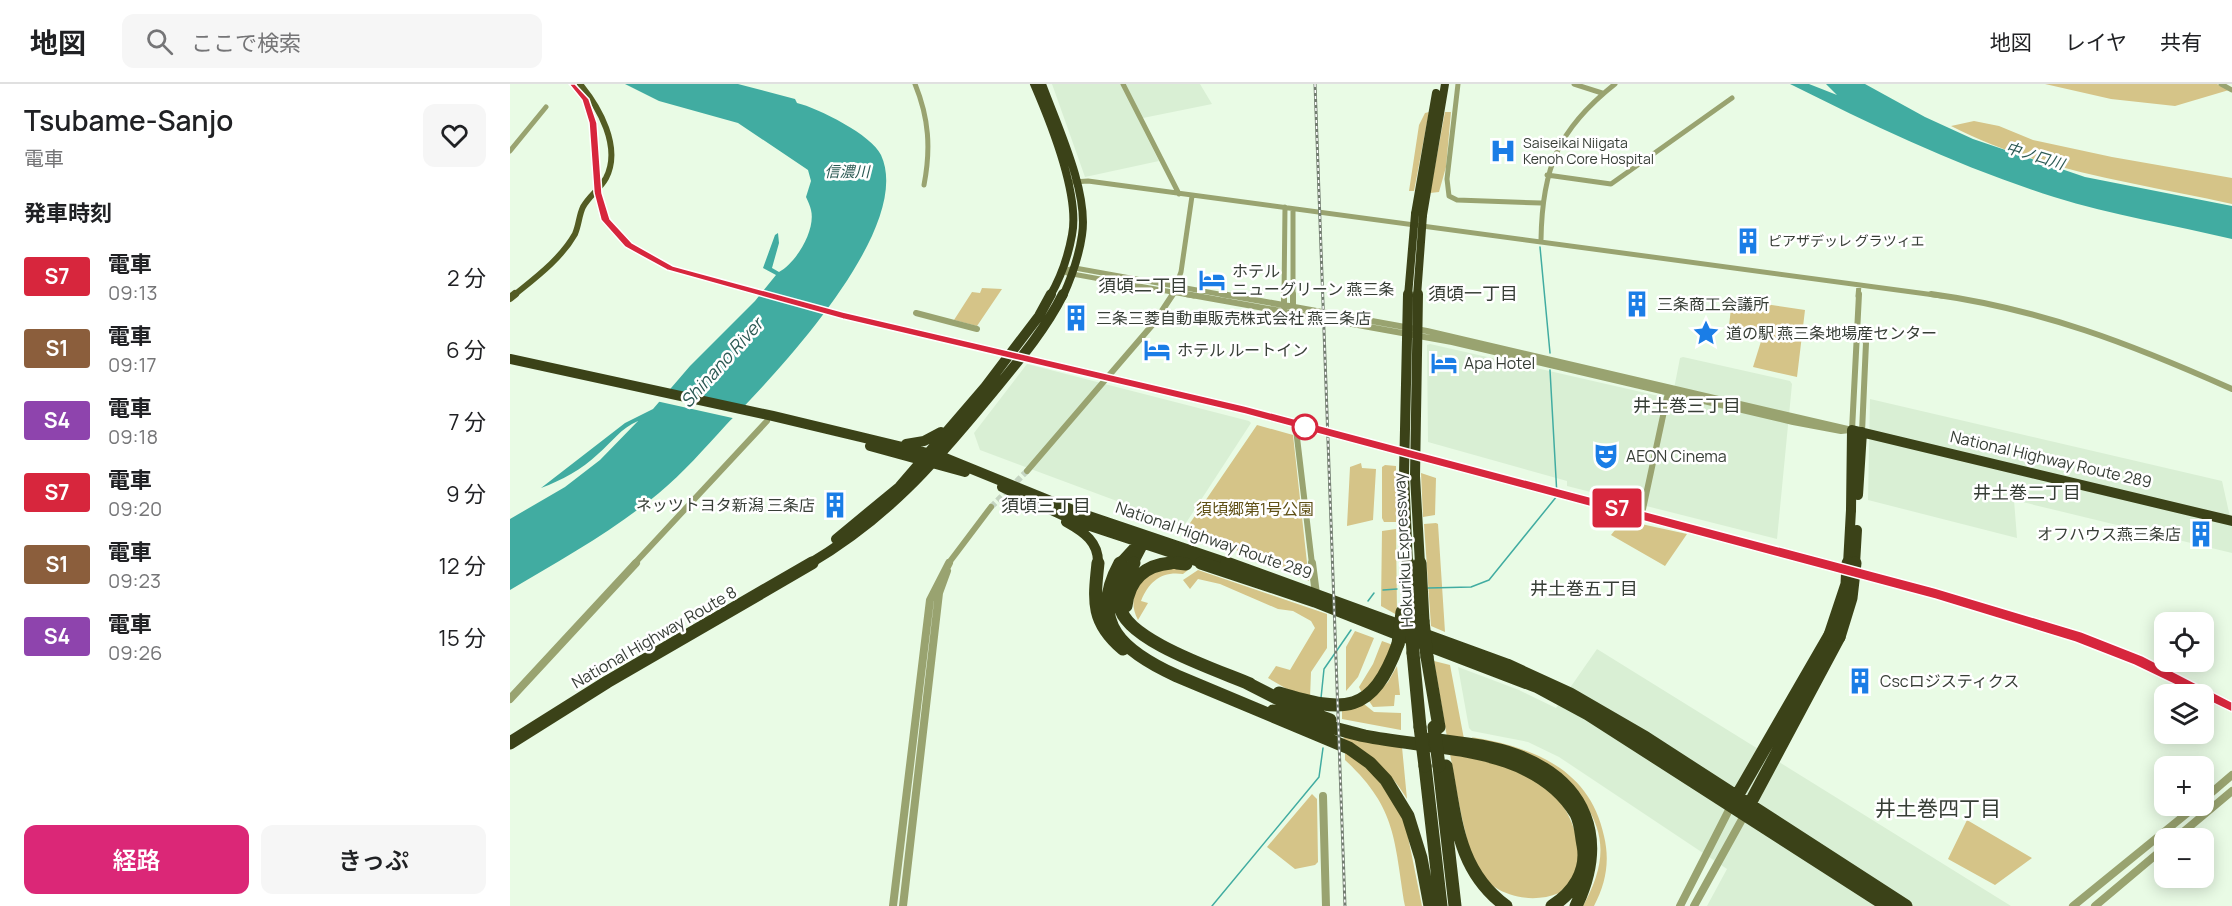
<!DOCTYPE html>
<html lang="ja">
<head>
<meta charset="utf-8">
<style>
  body { margin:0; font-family:Manrope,"Noto Sans JP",sans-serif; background:#f6f6f6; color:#202124; height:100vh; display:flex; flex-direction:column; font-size:22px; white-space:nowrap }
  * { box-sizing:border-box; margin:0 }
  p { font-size:20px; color:#757577 }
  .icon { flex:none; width:33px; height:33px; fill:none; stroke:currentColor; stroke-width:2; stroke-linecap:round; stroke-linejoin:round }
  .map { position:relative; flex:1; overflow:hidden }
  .panel { display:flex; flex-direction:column; background:#fff; width:510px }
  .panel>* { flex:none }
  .badge { padding:0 12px; border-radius:4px; font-size:21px; line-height:39px }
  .controls { position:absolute; left:1644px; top:528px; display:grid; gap:12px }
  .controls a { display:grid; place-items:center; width:60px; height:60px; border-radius:12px; background:#fff; box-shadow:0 3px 15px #0003; font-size:30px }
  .map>.badge { position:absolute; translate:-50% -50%; box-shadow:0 0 0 3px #fff }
  h2 { padding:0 24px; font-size:22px; line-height:54px }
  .round { display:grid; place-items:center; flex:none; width:63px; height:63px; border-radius:12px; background:#f6f6f6 }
  .summary { display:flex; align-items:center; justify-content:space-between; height:102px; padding:0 24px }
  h1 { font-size:28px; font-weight:600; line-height:45px }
  .action { display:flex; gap:12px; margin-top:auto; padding:12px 24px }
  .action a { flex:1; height:69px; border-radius:12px; background:#db2777; color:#fff; font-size:24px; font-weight:600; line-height:69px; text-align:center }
  .action a+a { background:#f6f6f6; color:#202124 }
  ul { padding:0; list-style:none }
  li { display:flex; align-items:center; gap:18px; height:72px; padding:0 24px }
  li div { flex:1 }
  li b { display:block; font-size:22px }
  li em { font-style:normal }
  li .badge { min-width:66px; font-weight:700; text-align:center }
  header { display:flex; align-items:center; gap:36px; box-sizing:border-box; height:84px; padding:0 30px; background:#fff; border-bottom:2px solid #e0e0e0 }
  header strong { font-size:28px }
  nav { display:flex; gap:33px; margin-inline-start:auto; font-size:21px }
  .search { width:420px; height:54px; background:#f6f6f6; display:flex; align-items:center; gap:15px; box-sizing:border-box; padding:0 21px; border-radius:12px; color:#757577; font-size:22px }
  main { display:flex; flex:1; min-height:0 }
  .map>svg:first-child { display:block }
  .built { fill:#d9efd4 }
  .green { fill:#d5c488 }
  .water { fill:#41aca1 }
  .pier { fill:#e9fbe5 }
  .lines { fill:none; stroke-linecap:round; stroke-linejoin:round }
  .stream { stroke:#41aca1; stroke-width:1.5 }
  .minor-tunnel { stroke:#c5d5c2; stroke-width:6; stroke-dasharray:6 3; stroke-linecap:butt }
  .minor-far2 { stroke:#99a370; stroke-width:5 }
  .minor-far1 { stroke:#99a370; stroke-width:6 }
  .minor { stroke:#99a370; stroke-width:8 }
  .major-far1 { stroke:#535c23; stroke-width:6 }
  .major { stroke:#535c23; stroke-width:8 }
  .highway-far2 { stroke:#3b4218; stroke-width:8 }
  .highway-far1 { stroke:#3b4218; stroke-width:10 }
  .highway { stroke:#3b4218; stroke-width:13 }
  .rail-casing { stroke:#727d70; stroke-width:3 }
  .rail { stroke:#fff; stroke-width:1.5; stroke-dasharray:3; stroke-linecap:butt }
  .highway-bridge-far2 { stroke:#3b4218; stroke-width:8 }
  .highway-bridge-far1 { stroke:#3b4218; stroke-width:10 }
  .highway-bridge { stroke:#3b4218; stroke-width:13 }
  .line { fill:#d7263d; stroke:#fff; stroke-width:1.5 }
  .stop-dot { fill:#fff; stroke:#d7263d; stroke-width:3 }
  .labels { text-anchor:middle; stroke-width:5; stroke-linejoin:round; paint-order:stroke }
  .far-poi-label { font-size:14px; fill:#373e36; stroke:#fff; text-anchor:start }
  .far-water-label { font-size:15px; font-style:italic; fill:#2c5a54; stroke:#fff }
  .poi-label { font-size:16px; fill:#373e36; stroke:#fff; text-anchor:start }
  .street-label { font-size:16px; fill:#373e36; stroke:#fff }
  .park-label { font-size:16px; fill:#5f5016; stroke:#fff }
  .neighbourhood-label { font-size:18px; fill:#373e36; stroke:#fff }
  .water-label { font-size:18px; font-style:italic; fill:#2c5a54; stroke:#fff }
  .near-neighbourhood-label { font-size:21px; fill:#373e36; stroke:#fff }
</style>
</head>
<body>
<header>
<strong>地図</strong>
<div class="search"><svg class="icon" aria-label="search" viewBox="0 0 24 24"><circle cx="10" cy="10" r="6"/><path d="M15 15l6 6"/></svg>ここで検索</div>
<nav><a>地図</a><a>レイヤ</a><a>共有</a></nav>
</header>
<main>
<section class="panel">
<div class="summary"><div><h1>Tsubame-Sanjo</h1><p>電車</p></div><a class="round"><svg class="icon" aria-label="heart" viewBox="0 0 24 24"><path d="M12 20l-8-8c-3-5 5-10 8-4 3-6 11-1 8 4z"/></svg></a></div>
<h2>発車時刻</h2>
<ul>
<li><span class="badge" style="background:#d7263d;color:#fff">S7</span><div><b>電車</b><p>09:13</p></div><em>2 分</em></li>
<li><span class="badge" style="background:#8b5e3c;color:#fff">S1</span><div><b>電車</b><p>09:17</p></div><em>6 分</em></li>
<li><span class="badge" style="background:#8e44ad;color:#fff">S4</span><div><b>電車</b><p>09:18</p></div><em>7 分</em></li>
<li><span class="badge" style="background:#d7263d;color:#fff">S7</span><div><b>電車</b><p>09:20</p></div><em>9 分</em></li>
<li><span class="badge" style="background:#8b5e3c;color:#fff">S1</span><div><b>電車</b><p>09:23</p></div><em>12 分</em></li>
<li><span class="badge" style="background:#8e44ad;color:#fff">S4</span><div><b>電車</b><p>09:26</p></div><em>15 分</em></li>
</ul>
<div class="action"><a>経路</a><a>きっぷ</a></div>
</section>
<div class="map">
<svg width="1722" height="822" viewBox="0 0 1722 822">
  <rect width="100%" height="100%" fill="#e9fbe5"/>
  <!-- built -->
  <path class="built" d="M542,0H690L702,20L628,35L649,77L575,93Z
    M920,260L1162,315L1170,274L1173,273L1280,297L1282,300L1267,455L1057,402V397L918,358L917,261Z
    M517,280L739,337L741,339L674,442L470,366L464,349Z
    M1360,315L1712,397L1722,442V469L1504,416L1507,454L1358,416Z
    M1087,565L1501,822H1197L1217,785L1049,673L1018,658L962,647L959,644L948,583L1009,606L1046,624Z"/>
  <!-- green -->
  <path class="green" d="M1535,0H1707L1719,6L1665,22L1601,15Z
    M919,28L904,107H899L909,41L915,29Z
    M935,28H941L936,83L929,108L920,109Z
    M1464,37L1489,42L1523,56L1602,73L1722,94V120C1627,99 1529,87 1441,42Z
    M472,204L492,205L467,242L444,236L462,208L470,209Z
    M1222,215L1295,226L1287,293L1243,283L1253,251L1219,242Z
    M747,341L783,351L799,497L676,445Z
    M851,379L852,384L866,385L863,436L837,442L840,383Z
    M875,381L886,382V438H874L872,434V383Z
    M911,389L926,394L925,431L913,433Z
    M1113,436L1177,450L1155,482L1101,451Z
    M926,439L928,440L935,548L921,542L914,440Z
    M886,445L887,531L871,522L872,447Z
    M657,482L678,486L673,490C652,487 639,497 631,517L638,519L628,536C620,521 624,511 629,496Z
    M688,486L817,530V564L801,588L800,614L784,609L758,594L766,582L780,586L805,544L801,537L783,527L768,525L710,500L688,495L680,505L673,496Z
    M845,547L864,554L848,593L836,607V563Z
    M872,557L883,561L879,578L853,611L849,603L863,580Z
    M924,577L940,581L954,655L937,653Z
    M887,582L890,611H885L884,622L863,623L859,617L878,598Z
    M854,620L864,628L891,629V646L832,635V627Z
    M834,652L892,663L897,715C881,688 861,672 833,657Z
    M961,653C1023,663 1080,685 1094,752C1100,777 1096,799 1084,822H1073C1093,785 1099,755 1074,718Z
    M835,667L862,687L894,733L912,822H895C884,756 887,724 835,676Z
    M940,670C971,676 1004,682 1031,699C1058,716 1080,767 1062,796C1059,801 1053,805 1049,809C1018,822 978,810 962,778C958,771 957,759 956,751C949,724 945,697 940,670Z
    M802,710L807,715L808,778L805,781L785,785L757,763Z
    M1457,736L1522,774L1485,801L1438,775Z"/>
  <!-- water -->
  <path class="water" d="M115,0H228L285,15L287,19C308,24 362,51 371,71C405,145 264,292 216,341C195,364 173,389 149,409C103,447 51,476 0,506V435L55,403L90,376L128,337C111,344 102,358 88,370C71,386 52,396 31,404L115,339L143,325L180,282L245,217L266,191L253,184L265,151L268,149L269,159L262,184L269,188C286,179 306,146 301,126C300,122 298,117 296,113L301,97L298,86L228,39L149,17Z
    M1280,0H1299L1327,11L1316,0H1355L1415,33L1463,55L1575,93L1722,122V155C1663,141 1602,131 1544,113C1452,84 1366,43 1280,0Z"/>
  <!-- pier -->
  <path class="pier" d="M155,305L238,323L227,335L146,317Z"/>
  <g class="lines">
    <!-- stream -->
    <path class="stream" d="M1030,163L1040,269
      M918,504L961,503L979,496L1047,412L1040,286
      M873,506L887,505
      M858,517L864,509
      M811,614L814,585L841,546
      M702,822L809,693L813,664"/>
    <!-- minor-tunnel -->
    <path class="minor-tunnel" d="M481,423L517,387"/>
    <!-- minor-far2 -->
    <path class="minor-far2" d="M405,0C419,34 421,65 414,101
      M613,0L669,110
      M948,0L937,95L939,112L947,116L1031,119
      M1064,0L1092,9
      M1711,0L1722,6
      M0,67L36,23
      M1037,91L1101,100L1222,14
      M563,98L578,97L1432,212
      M783,125V212
      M1031,156C1032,84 1048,45 1105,0
      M553,187L565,184L720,212
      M557,189L684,212
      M662,212L671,188L682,112
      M774,212L775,123
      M1348,212L1349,201"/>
    <!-- minor-far1 -->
    <path class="minor-far1" d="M676,210L942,258L1283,338L1331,347L1340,346
      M712,210L917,247L1342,346
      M783,210V227
      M1421,210C1531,225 1621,260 1722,305
      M774,225V210
      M406,229L467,245
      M1349,245L1356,259L1352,348
      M786,345L802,480
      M1342,346L1349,210
      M517,387L644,239L663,210
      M1133,425L1159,304
      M124,480L257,337
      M438,480L481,423"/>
    <!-- minor -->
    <path class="minor" d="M802,479L806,510
      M0,615L126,479
      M813,712L816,822
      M1694,715L1722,691
      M1666,754L1722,707
      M383,822L420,516L439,479
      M393,822L429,509L437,487
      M1170,822L1221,722
      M1184,822L1235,730
      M1563,822L1686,722
      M1585,822L1654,764"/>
    <!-- major-far1 -->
    <path class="major-far1" d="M3,212C25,194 51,175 65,150C69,141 69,131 73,123C79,112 90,105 96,94C112,63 89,23 70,0"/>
    <!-- major -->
    <path class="major" d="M0,214L5,210"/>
    <!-- highway-far2 -->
    <path class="highway-far2" d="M524,0C540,37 570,112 562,151C558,173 551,193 540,212
      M532,0C547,41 579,108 572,151C569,172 562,192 553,212
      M905,130L926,9
      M913,131L935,0"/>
    <!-- highway-far1 -->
    <path class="highway-far1" d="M0,275L263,332L430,372L570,429L721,480
      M396,360L414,357L431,348
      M360,362L455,388
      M894,390L898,480
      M905,392L910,480
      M492,403L565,437L695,480
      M1348,411L1352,348
      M1341,426L1342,346L1722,437
      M556,438C574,448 589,458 588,480
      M326,455L389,403L475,303L529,232L541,210
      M299,480C377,434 422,382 478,314C505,281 534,248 553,210
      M609,480L632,455
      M623,480L636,455
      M650,480H676"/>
    <!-- highway -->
    <path class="highway" d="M588,479C584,517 581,538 613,565
      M610,479C577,539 614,568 667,592L839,664L860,679L876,696L898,732L911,774L920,822
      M624,479C616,493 608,506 610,522C614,556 710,587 740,600
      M667,479L676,480
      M691,479L805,517L896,553
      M717,479L997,581L1060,610L1136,654L1396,822
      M898,479L901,533
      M910,479L913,537
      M616,522C619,496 634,481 661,479
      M910,558L1028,603L1078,630L1377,822
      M903,569L910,643
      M917,573L929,643
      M735,598L786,624L820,636
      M769,609C835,629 862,631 888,560
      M763,627C794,634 824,645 855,652C925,666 1025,661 1066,730C1071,739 1071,752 1073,761C1078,787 1063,809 1042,822
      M920,655C949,659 978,661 1006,671C1077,698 1098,755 1066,822
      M0,659L97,598L302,479
      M915,682L931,822
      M929,682L945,822
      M936,682C946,736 948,787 996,822
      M1223,719L1320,551
      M1236,727L1329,553"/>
    <!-- rail casing -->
    <g class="rail-casing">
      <path id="rail" d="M62,0L79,23L90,120L96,136L119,161L160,184L333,232L735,326L1425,510L1567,552L1628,576L1722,622
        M805,0L835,822"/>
    </g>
    <!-- rail -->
    <use href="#rail" class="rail"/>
    <!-- highway-bridge-far2 -->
    <path class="highway-bridge-far2" d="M898,212L905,130
      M907,212L913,131"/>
    <!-- highway-bridge-far1 -->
    <path class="highway-bridge-far1" d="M894,390L898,210
      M905,392L908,210
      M1338,480L1341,426
      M1345,480L1347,446"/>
    <!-- highway-bridge -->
    <path class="highway-bridge" d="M901,533L903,569
      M913,537L917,573
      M1320,551L1337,500L1338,479
      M1329,553L1341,514L1345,479
      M888,560L892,528
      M910,643L915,682
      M924,643L929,682"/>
  </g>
  <!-- line -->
  <path class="line" d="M59,0H65L79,15L87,39L92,109L100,135L122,159L163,182L333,228L735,322L1425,504L1572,548L1633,572L1722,618V628L1624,581L1565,558L1425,515L735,330L333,235L157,186L115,163L91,136L84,109L79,39L72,16Z"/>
  <!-- icons -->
  <defs>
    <g id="hospital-bare" transform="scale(2.07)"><path d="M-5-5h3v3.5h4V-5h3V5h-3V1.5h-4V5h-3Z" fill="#1a7de6" stroke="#fff" stroke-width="2.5" paint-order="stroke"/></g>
    <g id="building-bare" transform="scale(2.07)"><path d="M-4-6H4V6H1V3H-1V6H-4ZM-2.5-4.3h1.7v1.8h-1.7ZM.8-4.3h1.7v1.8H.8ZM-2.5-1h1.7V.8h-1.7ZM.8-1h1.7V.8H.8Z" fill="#1a7de6" stroke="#fff" stroke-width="2.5" paint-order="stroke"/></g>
    <g id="hotel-bare" transform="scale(2.07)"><path d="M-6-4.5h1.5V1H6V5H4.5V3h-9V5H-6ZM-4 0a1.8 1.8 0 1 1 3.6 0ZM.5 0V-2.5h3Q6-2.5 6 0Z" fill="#1a7de6" stroke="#fff" stroke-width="2.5" paint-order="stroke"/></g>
    <g id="sight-bare" transform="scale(2.07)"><path d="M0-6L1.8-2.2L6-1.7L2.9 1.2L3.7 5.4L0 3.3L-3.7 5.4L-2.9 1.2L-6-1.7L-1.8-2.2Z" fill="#1a7de6" stroke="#fff" stroke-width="2.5" paint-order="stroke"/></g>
    <g id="theatre-bare" transform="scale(2.07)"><path d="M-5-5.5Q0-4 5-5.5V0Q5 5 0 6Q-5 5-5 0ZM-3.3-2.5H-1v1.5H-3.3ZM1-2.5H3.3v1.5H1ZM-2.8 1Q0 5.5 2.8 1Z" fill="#1a7de6" stroke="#fff" stroke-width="2.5" paint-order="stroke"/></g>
  </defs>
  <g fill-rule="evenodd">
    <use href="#hospital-bare" x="993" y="67"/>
    <use href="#building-bare" x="1238" y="157"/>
    <use href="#hotel-bare" x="702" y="196"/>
    <use href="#building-bare" x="1127" y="220"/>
    <use href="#building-bare" x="566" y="234"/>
    <use href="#sight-bare" x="1196" y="249"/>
    <use href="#hotel-bare" x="647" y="266"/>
    <use href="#hotel-bare" x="934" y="279"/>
    <use href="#theatre-bare" x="1096" y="372"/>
    <use href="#building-bare" x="325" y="421"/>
    <use href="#building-bare" x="1691" y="450"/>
    <use href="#building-bare" x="1350" y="597"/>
  </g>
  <!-- markers -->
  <circle class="stop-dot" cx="795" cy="343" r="12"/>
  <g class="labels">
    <!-- far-poi labels -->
    <g class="far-poi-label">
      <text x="1013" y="64">Saiseikai Niigata<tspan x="1013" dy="16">Kenoh Core Hospital</tspan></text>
      <text x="1258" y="162">ピアザデッレ グラツィエ</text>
    </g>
    <!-- far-water labels -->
    <g class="far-water-label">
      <text transform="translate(1525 72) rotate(17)" y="5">中ノ口川</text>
      <text x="337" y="93">信濃川</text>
    </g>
    <!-- poi labels -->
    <g class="poi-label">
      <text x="722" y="193">ホテル<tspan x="722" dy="18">ニューグリーン 燕三条</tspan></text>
      <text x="1147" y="226">三条商工会議所</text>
      <text x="586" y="240">三条三菱自動車販売株式会社 燕三条店</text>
      <text x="1216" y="255">道の駅 燕三条地場産センター</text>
      <text x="667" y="272">ホテル ルートイン</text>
      <text x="954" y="285">Apa Hotel</text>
      <text x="1116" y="378">AEON Cinema</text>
      <text x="305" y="427" text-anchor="end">ネッツトヨタ新潟 三条店</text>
      <text x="1671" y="456" text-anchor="end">オフハウス燕三条店</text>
      <text x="1370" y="603">Cscロジスティクス</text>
    </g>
    <!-- street labels -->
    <g class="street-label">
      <text transform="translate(1541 375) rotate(13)" y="6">National Highway Route 289</text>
      <text transform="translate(704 456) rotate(19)" y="6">National Highway Route 289</text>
      <text transform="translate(893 466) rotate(-93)" y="6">Hokuriku Expressway</text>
      <text transform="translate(144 553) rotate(-30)" y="6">National Highway Route 8</text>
    </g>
    <!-- park labels -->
    <g class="park-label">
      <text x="745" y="431">須頃郷第1号公園</text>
    </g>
    <!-- neighbourhood labels -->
    <g class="neighbourhood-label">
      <text x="633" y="208">須頃二丁目</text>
      <text x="963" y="216">須頃一丁目</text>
      <text x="1177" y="328">井土巻三丁目</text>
      <text x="1517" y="415">井土巻二丁目</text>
      <text x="536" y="428">須頃三丁目</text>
      <text x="1074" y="511">井土巻五丁目</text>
    </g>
    <!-- water labels -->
    <g class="water-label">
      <text transform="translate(212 279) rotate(-48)" y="6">Shinano River</text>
    </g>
    <!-- near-neighbourhood labels -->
    <g class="near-neighbourhood-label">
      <text x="1428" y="732">井土巻四丁目</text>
    </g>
  </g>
</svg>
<div class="controls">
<a><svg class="icon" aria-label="locate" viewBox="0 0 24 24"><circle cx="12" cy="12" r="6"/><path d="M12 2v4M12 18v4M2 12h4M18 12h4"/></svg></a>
<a><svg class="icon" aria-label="layers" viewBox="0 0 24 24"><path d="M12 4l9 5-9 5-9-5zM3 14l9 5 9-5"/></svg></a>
<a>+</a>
<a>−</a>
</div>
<b class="badge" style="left:1107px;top:424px;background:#d7263d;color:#fff">S7</b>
</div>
</main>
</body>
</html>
